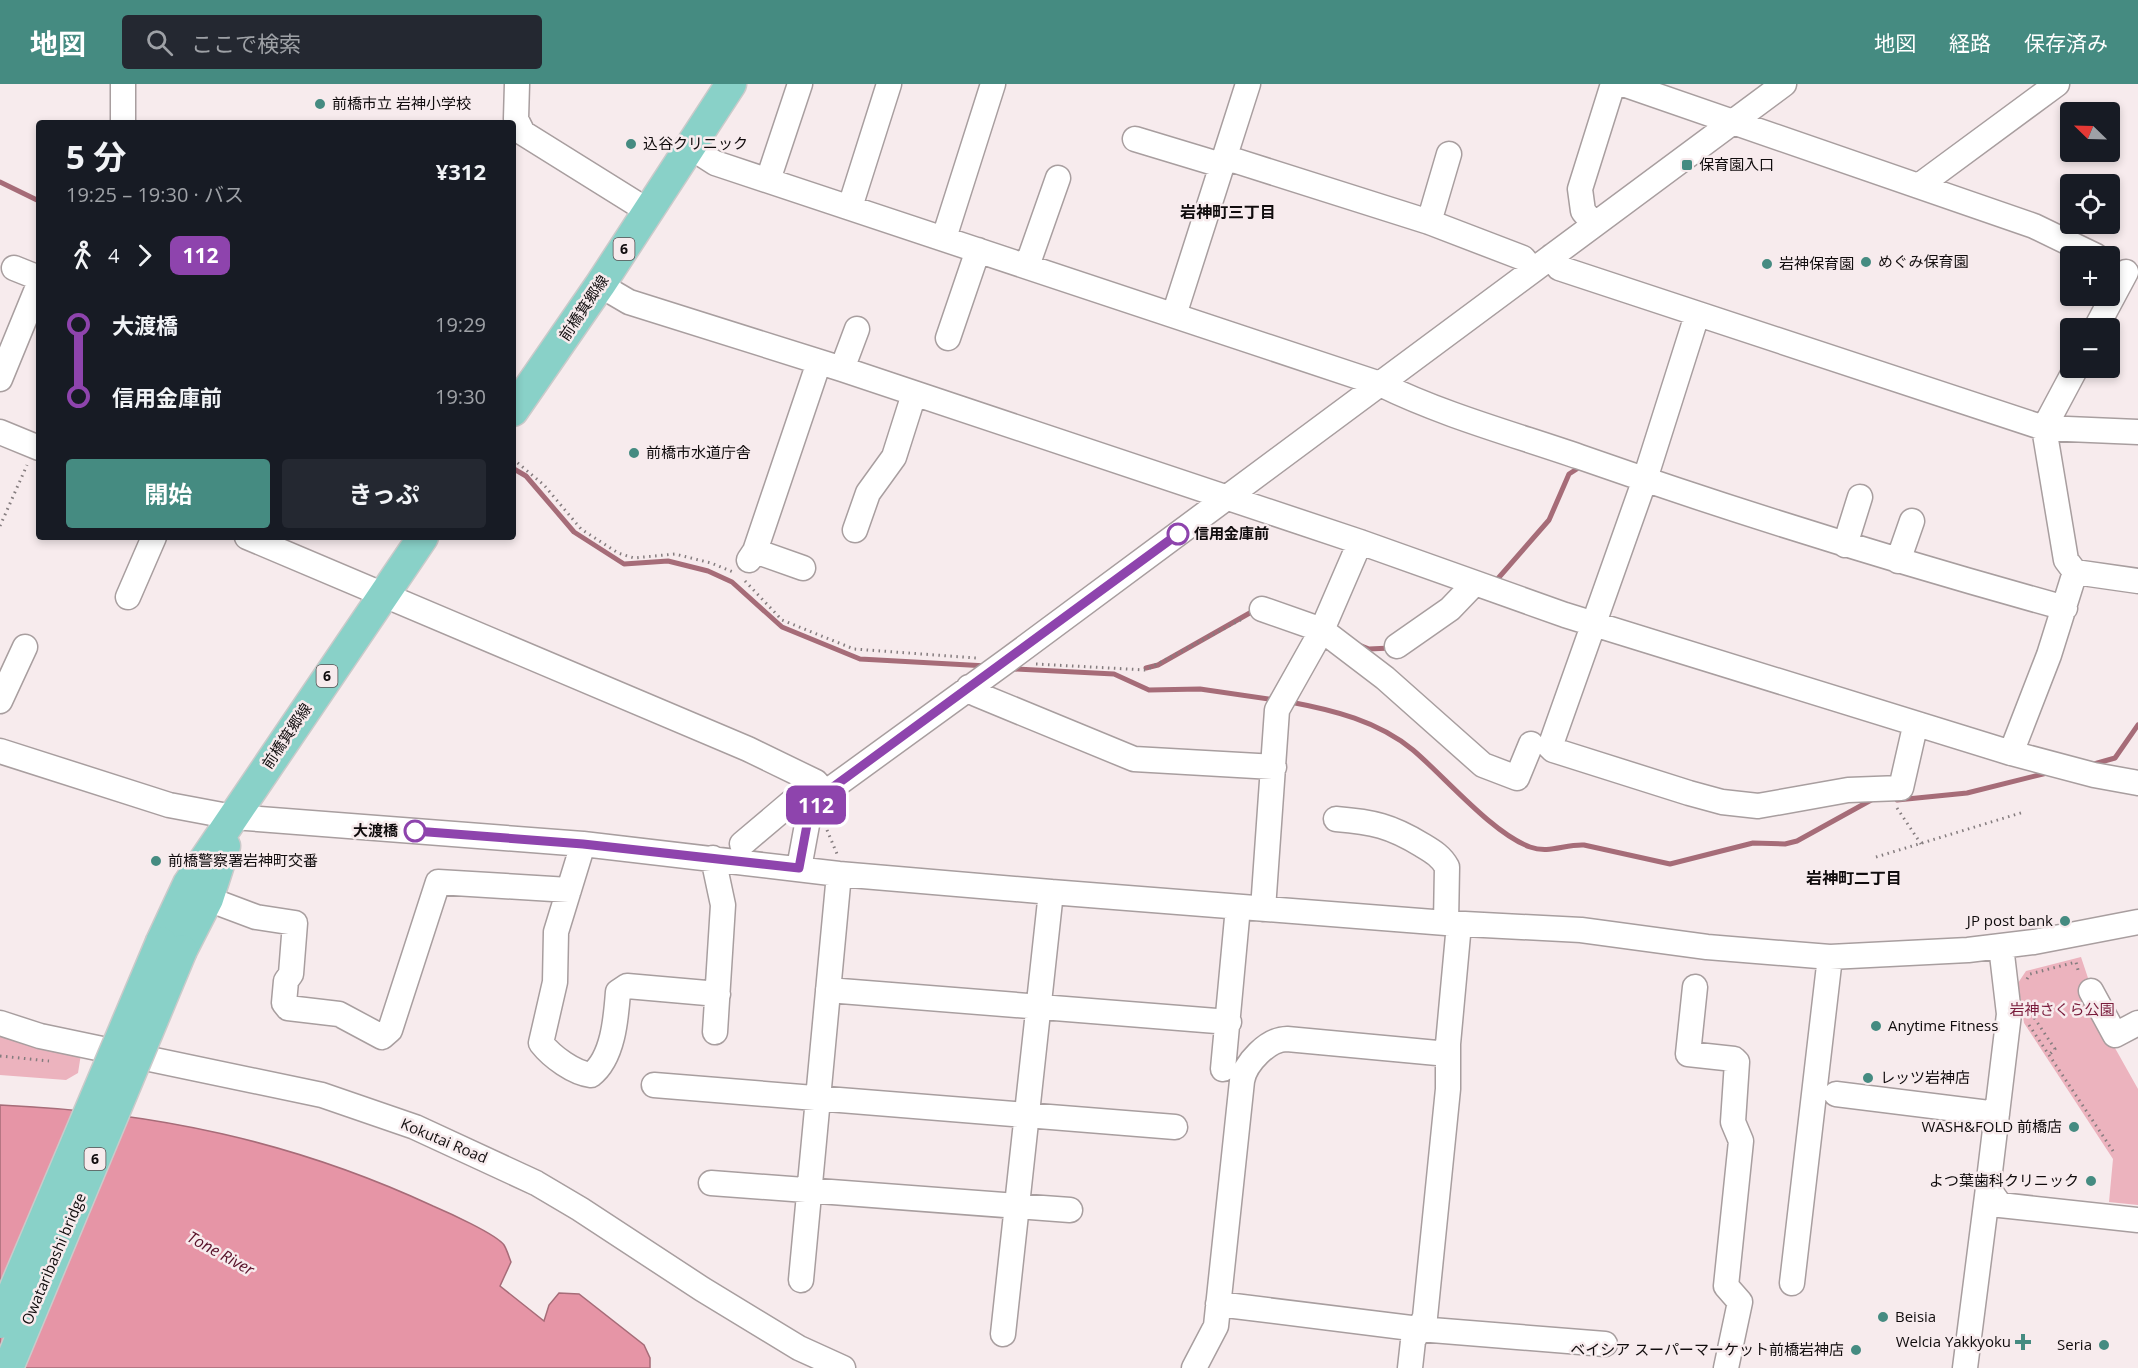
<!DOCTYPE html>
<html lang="ja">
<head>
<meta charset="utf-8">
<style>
  body { margin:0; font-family:"Open Sans","Noto Sans JP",sans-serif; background:#242831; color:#f1f3f6; height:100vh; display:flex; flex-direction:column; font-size:22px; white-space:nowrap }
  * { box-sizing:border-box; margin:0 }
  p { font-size:20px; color:#9ea1a6 }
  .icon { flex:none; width:33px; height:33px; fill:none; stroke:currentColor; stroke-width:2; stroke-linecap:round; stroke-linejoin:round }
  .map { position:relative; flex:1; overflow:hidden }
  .details { position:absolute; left:36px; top:36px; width:480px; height:420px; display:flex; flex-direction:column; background:#171b24; border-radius:6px; box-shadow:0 3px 9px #0003 }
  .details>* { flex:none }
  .badge { padding:0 12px; border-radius:9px; font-size:21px; line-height:39px }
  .needle { width:39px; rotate:293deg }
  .buttons { position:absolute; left:2060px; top:18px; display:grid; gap:12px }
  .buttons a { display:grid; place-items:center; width:60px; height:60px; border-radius:6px; background:#171b24; box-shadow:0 3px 9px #0003; font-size:30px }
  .map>.badge { position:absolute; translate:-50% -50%; box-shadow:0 0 0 3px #fff }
  .legs { display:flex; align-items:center; gap:9px; height:66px; padding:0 30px; font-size:20px }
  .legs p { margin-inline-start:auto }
  .headline { display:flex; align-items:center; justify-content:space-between; height:102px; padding:0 30px }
  h1 { font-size:33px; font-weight:700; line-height:45px }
  .primary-button { display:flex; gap:12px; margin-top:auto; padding:12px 30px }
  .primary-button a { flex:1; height:69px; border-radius:6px; background:#458b81; color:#fff; font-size:24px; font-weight:700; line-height:69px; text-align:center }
  .primary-button a+a { background:#242831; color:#f1f3f6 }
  ul { padding:0 30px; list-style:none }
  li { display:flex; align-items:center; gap:21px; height:72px; font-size:22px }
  li i { display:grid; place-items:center; width:9px; height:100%; margin:0 8px; background:currentColor }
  li i::after { content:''; width:15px; height:15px; margin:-8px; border:4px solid; border-radius:50%; background:#171b24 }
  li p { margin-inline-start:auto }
  li:first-child i { background:linear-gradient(#0000 50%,currentColor 0) }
  li:last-child i { background:linear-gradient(currentColor 50%,#0000 0) }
  header { display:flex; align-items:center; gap:36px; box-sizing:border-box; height:84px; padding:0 30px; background:#458b81; color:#fff }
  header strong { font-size:28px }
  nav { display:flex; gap:33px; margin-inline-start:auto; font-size:21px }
  .search { width:420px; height:54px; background:#242831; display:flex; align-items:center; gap:15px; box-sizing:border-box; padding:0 21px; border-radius:6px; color:#9ea1a6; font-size:22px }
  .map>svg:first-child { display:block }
  .green { fill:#ecb3be }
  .water { fill:#e695a6; stroke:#a66c78; stroke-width:1.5 }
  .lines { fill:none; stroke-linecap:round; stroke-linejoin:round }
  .stream { stroke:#a66c78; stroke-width:5 }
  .minor-casing { stroke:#a89e9f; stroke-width:27 }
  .major-casing { stroke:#cacaca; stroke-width:33 }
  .path { stroke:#847c7e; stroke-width:3; stroke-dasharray:1.5 4.5; stroke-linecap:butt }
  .minor { stroke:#fff; stroke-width:24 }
  .major { stroke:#89d1c8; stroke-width:30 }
  .major-bridge-casing { stroke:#cacaca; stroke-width:33; stroke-linecap:butt }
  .major-bridge { stroke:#89d1c8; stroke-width:30 }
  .line-1-casing { stroke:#fff; stroke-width:14 }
  .line-1 { stroke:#8e44ad; stroke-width:9 }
  .poi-dot { fill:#458b81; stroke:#f7ebed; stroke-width:2 }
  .stop-1-dot { fill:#fff; stroke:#8e44ad; stroke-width:3 }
  .labels { text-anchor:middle; stroke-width:5; stroke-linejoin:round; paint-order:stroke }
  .shield { fill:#f7ebed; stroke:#554f50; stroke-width:1.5 }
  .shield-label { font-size:14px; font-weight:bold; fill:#100c0d }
  .poi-label { font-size:15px; fill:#100c0d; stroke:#f7ebed; text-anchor:start }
  .street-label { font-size:15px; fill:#100c0d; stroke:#f7ebed }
  .stop-label { font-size:15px; font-weight:bold; fill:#100c0d; stroke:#f7ebed; text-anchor:start }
  .park-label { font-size:15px; fill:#791b3b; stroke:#f7ebed }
  .neighbourhood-label { font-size:16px; font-weight:bold; fill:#100c0d; stroke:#f7ebed }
  .water-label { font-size:16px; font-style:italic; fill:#581129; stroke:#f7ebed }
</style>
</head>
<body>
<header>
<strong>地図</strong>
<div class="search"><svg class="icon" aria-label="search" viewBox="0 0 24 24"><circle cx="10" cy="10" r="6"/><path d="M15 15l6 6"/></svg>ここで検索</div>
<nav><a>地図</a><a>経路</a><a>保存済み</a></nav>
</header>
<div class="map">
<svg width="2138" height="1284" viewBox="0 0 2138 1284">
  <rect width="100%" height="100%" fill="#f7ebed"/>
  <!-- green -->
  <path class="green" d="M2081,873L2106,948L2138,1005V1121L2109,1118L2113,1075L2024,939L2018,899L2026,887Z
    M0,948L81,970L78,989L66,996L0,991Z"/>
  <!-- water -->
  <path class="water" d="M0,1021C154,1028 293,1057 433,1122C447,1128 496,1150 504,1161C507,1166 509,1173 511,1178L500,1202L544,1237L549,1221L559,1209L579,1210L644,1261L650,1274V1284H0Z"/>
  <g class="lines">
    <!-- stream -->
    <path class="stream" d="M0,98L39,117
      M514,385L526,392L574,448L624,480L668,477L708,487L732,498L782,543L860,575L987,582
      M1494,499L1549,436L1569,390L1583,381
      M1359,561L1369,565L1391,564
      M1146,584L1158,581L1255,526
      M1014,585L1114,590L1149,606L1200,605L1275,616
      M1290,618C1333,626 1378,637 1413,666C1445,693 1492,749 1530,763C1549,770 1565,760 1584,761L1670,780L1753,759L1785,760L1797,757L1873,715
      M2094,680L2115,674L2138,641
      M1897,716L1967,709L2047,689"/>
    <!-- minor casing -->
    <g class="minor-casing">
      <path id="minor" d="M517,0L516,35L523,49L648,127
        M1623,0L2034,142L2096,172
        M123,39V0
        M1135,55L1221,81
        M690,63L715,79L1380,300C1443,331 1513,350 1580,373C1740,429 1902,479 2065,524
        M1224,73L1429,138L1523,174L1532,185
        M768,96L800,0
        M1920,101L2057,0
        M850,123L889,0
        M1429,138L1449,70
        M1593,139L1583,127L1580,105L1613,0
        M944,154L993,0
        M1552,172L1559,184L2044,344L2138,348
        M1027,182L1058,94
        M14,184L39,194
        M600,201L629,218L842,285L1360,458L1565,531L2011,669L2094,691L2138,699
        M1174,231L1248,0
        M1697,231L1645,395L1550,663L1553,666L1689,709L1722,718L1758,722L1848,706L1901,704L1914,647L1910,638
        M2096,244L2126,188
        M948,254L978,166
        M2076,284L2044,344L2066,476L2075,488L2138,497
        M842,285L857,245
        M0,295L39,200
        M0,348L39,364
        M855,446L868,409L894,373L914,310
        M247,453L748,665L816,698L825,709
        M1845,461L1860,413
        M755,467L803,484
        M749,476L755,467L819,278
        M1898,477L1912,437
        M128,513L154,453
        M1262,525L1322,546L1385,594L1483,681L1517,694L1531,660
        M1397,562L1450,525L1474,500
        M969,603L976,610L1134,675L1274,683
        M0,617L25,563
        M0,667L169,721L233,733L583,760L839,790L1051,808L1446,839L1581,846L1707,863L1830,873L1968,866L2034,858L2138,838
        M2011,669L2049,571L2075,488
        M1336,735C1373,738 1391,742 1422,761C1432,767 1441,772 1447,783L1446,839
        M583,760L556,848L555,898L541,959C552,973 574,989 591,991C613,974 616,935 618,908L627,902L718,910
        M742,760L794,716
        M713,774L723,821L715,948
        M799,784L809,730L825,709L1008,576L1784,0
        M208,815L256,833L295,839L291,890L286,897L284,919L288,924L339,930L382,953L390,946L438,798L569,806
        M1263,825L1277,626L1322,546L1360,458
        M2001,862L2009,930L1988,1104L2000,1121L2138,1136
        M1695,903L1688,970L1734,975L1737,978L1733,1038L1741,1057L1726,1202L1740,1218L1726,1284
        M828,906L1229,938
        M2091,907L2115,951L2138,939
        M0,939L40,952L322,1011L415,1043L536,1099L580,1125L702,1205L799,1264L843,1284
        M1223,985L1238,823
        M654,1001L1175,1043
        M1836,1010L1997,1030
        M711,1099L1070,1126
        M801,1196L839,790
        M1792,1199L1830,873
        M1218,1220L1419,1245L1605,1260
        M1003,1250L1051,808
        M1194,1284L1216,1242L1242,997C1245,979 1268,955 1287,955L1448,970
        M1410,1284L1413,1257L1425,1233L1448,1005V960L1459,840
        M1965,1284L1988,1104"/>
    </g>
    <!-- major casing -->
    <g class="major-casing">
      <path id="major" d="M513,327L600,201L731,0
        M161,858L188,800L423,453
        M182,866L208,815L225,762"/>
    </g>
    <!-- path -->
    <path class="path" d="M513,375L544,401L581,445L618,469L634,474L675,470L711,479L733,488
      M0,442L27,381
      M745,497L782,536L854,565L976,574
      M1036,580L1146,586L1244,534
      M1897,724L1921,760
      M827,746L837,770
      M1876,773L2024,728
      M2027,895L2030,890L2076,878L2079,890
      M2031,929L2055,965L2049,971
      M2029,941L2113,1067
      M0,972L49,977"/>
    <!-- minor -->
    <use href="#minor" class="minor"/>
    <!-- major -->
    <use href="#major" class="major"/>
    <!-- major-bridge casing -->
    <g class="major-bridge-casing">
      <path id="major-bridge" d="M0,1239L161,858
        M8,1284L182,866"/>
    </g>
    <!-- major-bridge -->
    <use href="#major-bridge" class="major-bridge"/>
  </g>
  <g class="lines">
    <!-- line-1 casing -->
    <g class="line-1-casing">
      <path id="line-1" d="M415,747L583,760L799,784L809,730L825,709L1178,450"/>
    </g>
    <!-- line-1 -->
    <use href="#line-1" class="line-1"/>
  </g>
  <!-- markers -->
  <g class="poi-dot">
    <circle cx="320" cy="20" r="6"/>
    <circle cx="631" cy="60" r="6"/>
    <rect x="1681" y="75" width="12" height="12" rx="3"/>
    <circle cx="1866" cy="178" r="6"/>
    <circle cx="1767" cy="180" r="6"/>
    <circle cx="634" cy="369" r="6"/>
    <circle cx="156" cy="777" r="6"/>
    <circle cx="2065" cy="837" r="6"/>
    <circle cx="1876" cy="942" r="6"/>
    <circle cx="1868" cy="994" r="6"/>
    <circle cx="2074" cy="1043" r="6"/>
    <circle cx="2091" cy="1097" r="6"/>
    <circle cx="1883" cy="1233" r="6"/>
    <path d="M2020 1249h6v6h6v6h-6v6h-6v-6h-6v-6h6z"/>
    <circle cx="2104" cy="1261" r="6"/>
    <circle cx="1856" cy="1266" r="6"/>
  </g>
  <g class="stop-1-dot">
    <circle cx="1178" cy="450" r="10"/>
    <circle cx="415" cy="747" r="10"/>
  </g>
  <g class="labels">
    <!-- shield labels -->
    <g class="shield">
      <rect x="613.5" y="154" width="21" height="22" rx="4.5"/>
      <rect x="316.5" y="581" width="21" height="22" rx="4.5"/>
      <rect x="84.5" y="1064" width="21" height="22" rx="4.5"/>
    </g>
    <g class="shield-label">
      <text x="624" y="170">6</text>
      <text x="327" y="597">6</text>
      <text x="95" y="1080">6</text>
    </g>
    <!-- poi labels -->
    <g class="poi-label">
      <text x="332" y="25">前橋市立 岩神小学校</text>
      <text x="643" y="65">込谷クリニック</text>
      <text x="1699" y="86">保育園入口</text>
      <text x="1878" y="183">めぐみ保育園</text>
      <text x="1779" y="185">岩神保育園</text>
      <text x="646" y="374">前橋市水道庁舎</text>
      <text x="168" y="782">前橋警察署岩神町交番</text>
      <text x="2053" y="842" text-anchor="end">JP post bank</text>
      <text x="1888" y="947">Anytime Fitness</text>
      <text x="1880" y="999">レッツ岩神店</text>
      <text x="2062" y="1048" text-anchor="end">WASH&amp;FOLD 前橋店</text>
      <text x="2079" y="1102" text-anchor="end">よつ葉歯科クリニック</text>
      <text x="1895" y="1238">Beisia</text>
      <text x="2011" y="1263" text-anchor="end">Welcia Yakkyoku</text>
      <text x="2092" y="1266" text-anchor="end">Seria</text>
      <text x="1844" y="1271" text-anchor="end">ベイシア スーパーマーケット前橋岩神店</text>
    </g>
    <!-- street labels -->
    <g class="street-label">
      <text transform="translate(584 224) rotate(-56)" y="5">前橋箕郷線</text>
      <text transform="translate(287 652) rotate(-56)" y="5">前橋箕郷線</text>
      <text transform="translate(444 1057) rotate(23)" y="5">Kokutai Road</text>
      <text transform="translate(54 1175) rotate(-67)" y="5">Owataribashi bridge</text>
    </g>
    <!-- stop labels -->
    <g class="stop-label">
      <text x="1194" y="455">信用金庫前</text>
      <text x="398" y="752" text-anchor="end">大渡橋</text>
    </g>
    <!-- park labels -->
    <g class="park-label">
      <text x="2062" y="931">岩神さくら公園</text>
    </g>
    <!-- neighbourhood labels -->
    <g class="neighbourhood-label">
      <text x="1228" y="134">岩神町三丁目</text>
      <text x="1854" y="800">岩神町二丁目</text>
    </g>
    <!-- water labels -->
    <g class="water-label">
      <text transform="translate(221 1169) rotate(29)" y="6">Tone River</text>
    </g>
  </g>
</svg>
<div class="buttons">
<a><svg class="needle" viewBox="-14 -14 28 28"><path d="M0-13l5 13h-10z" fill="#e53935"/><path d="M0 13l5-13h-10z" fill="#9ea1a6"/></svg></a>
<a><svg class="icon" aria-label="locate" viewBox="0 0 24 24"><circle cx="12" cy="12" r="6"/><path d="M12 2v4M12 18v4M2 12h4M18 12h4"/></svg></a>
<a>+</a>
<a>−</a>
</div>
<b class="badge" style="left:816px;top:721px;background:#8e44ad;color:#fff">112</b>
<section class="details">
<div class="headline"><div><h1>5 分</h1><p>19:25 – 19:30 · バス</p></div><b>¥312</b></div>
<div class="legs"><svg class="icon" aria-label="walk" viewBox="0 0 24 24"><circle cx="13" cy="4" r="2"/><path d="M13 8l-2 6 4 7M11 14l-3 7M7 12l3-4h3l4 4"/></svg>4<svg class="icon" aria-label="forward" viewBox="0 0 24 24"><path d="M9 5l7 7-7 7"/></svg><b class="badge" style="background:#8e44ad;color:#fff">112</b></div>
<ul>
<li><i style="color:#8e44ad"></i><b>大渡橋</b><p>19:29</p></li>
<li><i style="color:#8e44ad"></i><b>信用金庫前</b><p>19:30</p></li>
</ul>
<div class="primary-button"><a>開始</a><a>きっぷ</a></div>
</section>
</div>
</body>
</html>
